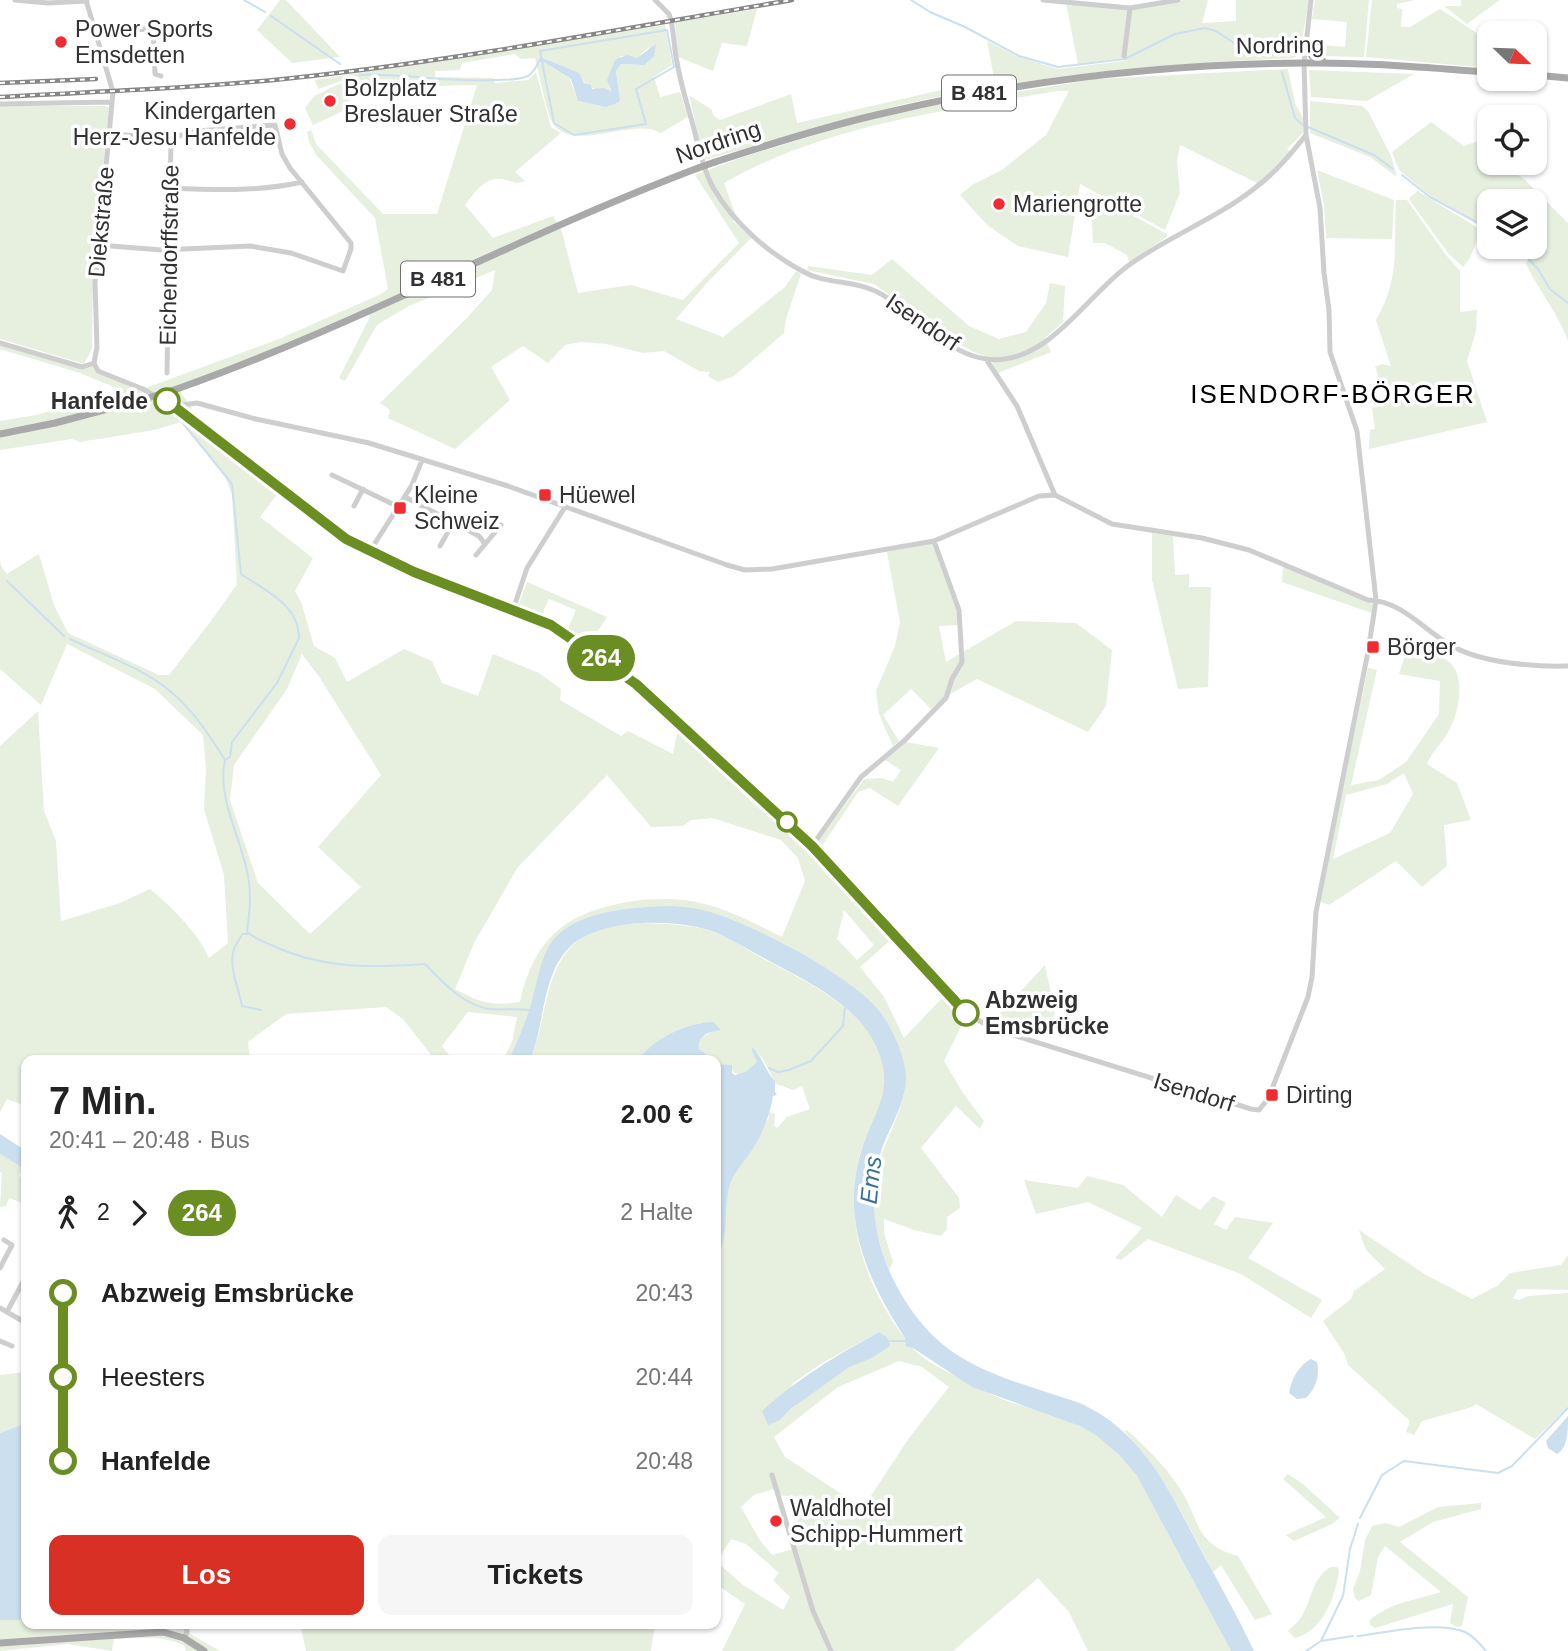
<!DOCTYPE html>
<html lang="de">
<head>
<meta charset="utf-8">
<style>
  body { margin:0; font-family:Helvetica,sans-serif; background:#f6f6f6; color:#222; height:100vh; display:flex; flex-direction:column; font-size:26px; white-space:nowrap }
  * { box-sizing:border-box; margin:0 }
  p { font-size:23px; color:#767676 }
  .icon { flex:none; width:38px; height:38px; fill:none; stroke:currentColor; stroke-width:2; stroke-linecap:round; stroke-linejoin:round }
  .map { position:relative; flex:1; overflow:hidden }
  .drawer { position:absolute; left:21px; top:1055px; width:700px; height:574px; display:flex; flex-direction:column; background:#fff; border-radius:14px; box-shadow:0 2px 5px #0004 }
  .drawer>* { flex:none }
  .badge { padding:0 14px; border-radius:23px; font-size:24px; line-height:46px }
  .needle { width:46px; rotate:113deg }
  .fabs { position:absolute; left:1477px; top:21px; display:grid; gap:14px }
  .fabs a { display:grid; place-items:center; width:70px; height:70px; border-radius:14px; background:#fff; box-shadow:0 2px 5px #0004; font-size:35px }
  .map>.badge { position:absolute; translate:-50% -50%; box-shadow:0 0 0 4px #fff }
  .legs { display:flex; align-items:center; gap:10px; height:77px; padding:0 28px; font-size:23px }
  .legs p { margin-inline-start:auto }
  .head { display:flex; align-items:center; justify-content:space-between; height:119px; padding:0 28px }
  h1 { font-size:38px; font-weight:700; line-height:52px }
  .primary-button { display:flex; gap:14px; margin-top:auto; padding:14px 28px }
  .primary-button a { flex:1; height:80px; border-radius:14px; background:#d93025; color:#fff; font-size:28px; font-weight:700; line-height:80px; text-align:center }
  .primary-button a+a { background:#f6f6f6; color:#222 }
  ul { padding:0 28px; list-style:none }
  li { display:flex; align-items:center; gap:24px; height:84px; font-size:26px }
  li i { display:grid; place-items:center; width:10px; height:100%; margin:0 9px; background:currentColor }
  li i::after { content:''; width:18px; height:18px; margin:-9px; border:5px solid; border-radius:50%; background:#fff }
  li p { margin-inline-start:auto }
  li:first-child i { background:linear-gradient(#0000 50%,currentColor 0) }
  li:last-child i { background:linear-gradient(currentColor 50%,#0000 0) }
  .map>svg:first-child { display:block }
  .green { fill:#e7efdf; fill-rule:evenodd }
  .water { fill:#cbdfef }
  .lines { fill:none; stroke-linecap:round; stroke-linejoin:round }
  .stream { stroke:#cbdfef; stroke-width:2 }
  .minor { stroke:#cecece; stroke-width:5 }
  .major { stroke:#a9a9a9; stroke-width:7 }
  .rail-casing { stroke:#868686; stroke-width:4.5 }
  .rail { stroke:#fff; stroke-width:2; stroke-dasharray:5; stroke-linecap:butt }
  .major-bridge { stroke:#a9a9a9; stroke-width:7 }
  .line-1-casing { stroke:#fff; stroke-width:16 }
  .line-1 { stroke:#6b8e23; stroke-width:10 }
  .poi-dot { fill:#f02c32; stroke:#fff; stroke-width:2.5 }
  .stop-1-dot { fill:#fff; stroke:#6b8e23; stroke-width:3.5 }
  .labels { text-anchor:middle; stroke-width:7; stroke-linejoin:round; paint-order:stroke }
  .shield { fill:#fff; stroke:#6f6f6f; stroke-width:2 }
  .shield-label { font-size:21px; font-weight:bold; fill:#313131 }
  .poi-label { font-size:23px; fill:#313131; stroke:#fff; text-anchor:start }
  .street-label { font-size:23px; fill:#313131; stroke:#fff }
  .stop-label { font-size:23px; font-weight:bold; fill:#313131; stroke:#fff; text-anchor:end }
  .water-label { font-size:24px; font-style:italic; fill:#39709a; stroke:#fff }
  .quarter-label { font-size:26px; letter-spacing:2px; fill:#000; stroke:#fff }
</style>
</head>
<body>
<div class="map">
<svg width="1568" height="1651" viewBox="0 0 1568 1651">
  <rect width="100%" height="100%" fill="#fff"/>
  <!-- green -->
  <path class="green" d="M280,0H286L340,57L292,63L257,30Z
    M1185,0H1208L1202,23L1236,21V0H1309L1300,52L1295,58C1166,63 1035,75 909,103C840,119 773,141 704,160L689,95L712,110L713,115L720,120L791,94L797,123L994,78L987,41L1019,57L1058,69L1124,61L1131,9Z
    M1315,0H1369L1364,57L1321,56L1313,51L1312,44L1345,47L1347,22L1312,19Z
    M1372,0H1415L1397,4V8L1402,9L1401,27H1410L1440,9L1489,41V68L1366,57Z
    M1461,0H1500L1467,24L1444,6H1461Z
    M1066,3L1128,9L1123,58L1078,64Z
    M757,9L747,46L722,43L713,71L678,57L675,22Z
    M665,25L672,65L654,77L660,97L680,92L688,117L661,133C634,116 571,155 552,122C546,111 539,73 535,58L521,59L515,54L462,63L460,70L435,71V77L494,78L495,83L528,80L536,72L551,127L561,133L515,172L525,181C516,185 512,181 502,179C485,176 474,193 465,205L493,238L553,216L561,229L578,293L631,285L683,300L739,243L695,175L743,157L838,128L918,108L1097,79L1288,69L1295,103L1303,118V133L1287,149L1290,151L1279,166L1259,184L1180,145L1177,161L1180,193L1165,230L1080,184L1068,257L1018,246L987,225L960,195L972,185L1002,170L1046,135L1069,91H1057C943,111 825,125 724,183L736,216L733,221L751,238L705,285L676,319L723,337L785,287L796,271L801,274L786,319L784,333L734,376L718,382L708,376L710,372L699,371L664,351L643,353L607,344L581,342L565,345L548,363L523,346L491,367L510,400L455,449L388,418L390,410L380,403L465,320L492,290L495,270L407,307L377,325L345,381L339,378L370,317L367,309L240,363L176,386L192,408L188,416L281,489L260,517L313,558L295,591L301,602L314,646L335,658L347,682L404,649L432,661L442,683L478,696L493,654L539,673L561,689L560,700L621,736L628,731L673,754L679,723L650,697L654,693L818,842L864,779L882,778L893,782L901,770L885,760L906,742L939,748L898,806L870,788L858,792L822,846L970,1008L944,1061L963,1093L984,1121L980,1129L956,1106L921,1148L959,1198L960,1208L947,1217V1229L941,1236L914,1230L884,1219V1233L893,1262L889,1270C879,1243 870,1214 874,1185C878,1153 895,1128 903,1098C910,1071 897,1033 880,1012C866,995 847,983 830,971L643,907L599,914L575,924L532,1000L519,1040L509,1060H503L512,1042L517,1017L468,1012L442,1046L453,1060H435L403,1019L386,1007L286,1014L248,1042L250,1060H26V1106L7,1099L0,1112V746L38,711L44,811L56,841L61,921L120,903L150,889C170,905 199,934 209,958L228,943L224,875L204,809L206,767L203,735L155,689L67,644L41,705L0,669V559L1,566L7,574L39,554L54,605L68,633L159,675H169L211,621L237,584L232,495L225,477L181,422L154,430L80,442L72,439L0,450V421L36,415L118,392L116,388L80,373L0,349V343L82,367L94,363L98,371L143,389L279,339L379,295L388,289L375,218L317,156L309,142L307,132L311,130L316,144L383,214H437L477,85L394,87L367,98L341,81L318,89L315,80ZM649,47L644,65L621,64L616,71L620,100L618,103L606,107L578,101L570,79L542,61V57L578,73C586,88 596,91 613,92L610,88L621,56L637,58ZM302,654L320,678L381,775L318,847L361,887L310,934L258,883L230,800L234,765L287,689ZM607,775L651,827L683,826L691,820L712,818L781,840L798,858L805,881L782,937C758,925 734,912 708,905C686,898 657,898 634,901C568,911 535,936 520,1002C491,1006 481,1003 455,989L474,943L518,867ZM844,910L874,945L857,960L837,939ZM894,937L946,994L904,1038L884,997L860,967Z
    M1309,70L1414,74L1367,101L1311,97Z
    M341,83L352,107L313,125L305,108L314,96Z
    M1310,101L1362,106L1368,111L1391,156L1397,177L1370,157L1310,133Z
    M0,106H106L109,108L93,272L92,349L84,364L0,339Z
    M1431,122L1464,146L1478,141L1489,153V163H1502L1525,180L1568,223V341C1558,313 1539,291 1526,264L1530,256L1521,247H1535V201H1489V228L1432,197L1399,170L1392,152Z
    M1317,170L1394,200L1392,239L1326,238L1324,205Z
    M1418,191L1481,230L1470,258L1463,267L1448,253L1411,202L1409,198Z
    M1090,193L1167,234V237L1129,262L1127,255L1105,243H1093Z
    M1396,200H1407L1446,255L1460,271V312L1477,310L1476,331L1467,361L1487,422L1369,449L1370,430L1375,429L1372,408L1388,403L1375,367L1382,364L1391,366L1376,320C1401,277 1393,247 1396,200Z
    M892,259L969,326L999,339L1026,332L1046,303L1050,283L1065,286L1063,322L1045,338L1051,352L998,373L989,357L978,354L932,330L898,301L874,284L807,270L808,266L872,275Z
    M1152,533L1173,536L1175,575L1189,574V587H1211L1208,687L1178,689L1152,580Z
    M933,543L956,604L958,625L939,626L946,662L1016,621L1076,623L1112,650L1106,706L1088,732L977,679L943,698L931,709L911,689L883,715L899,741L893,746L879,714L876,691L895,646L900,622L887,552Z
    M1283,566L1373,604L1372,613L1282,582Z
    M527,582L607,617L587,648L566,633L576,610L549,599L539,620L516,611Z
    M1405,656C1416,656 1433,654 1443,658C1469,669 1459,715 1448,732C1442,744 1432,751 1427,764L1457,783L1471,820L1444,825L1447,866L1422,887L1396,861L1329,905L1319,901L1368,668L1377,670L1351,785L1379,780L1406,762L1439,714L1440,681L1399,674ZM1404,773L1413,794L1390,833L1333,859L1346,795L1387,784Z
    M642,923C666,924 693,924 716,933C732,938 747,950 762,958C810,984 882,1015 886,1078C887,1102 870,1126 862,1148C839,1215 867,1293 911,1346C921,1359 940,1368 954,1375C968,1382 982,1391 997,1397C1024,1408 1055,1413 1082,1427C1104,1438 1121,1457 1137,1476L1231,1651H1088L1069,1612L1038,1578L953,1651H722L745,1604L716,1584V1260C731,1237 721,1210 729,1185C735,1168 759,1135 769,1118V1112L775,1114L774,1125L777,1128L787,1117L810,1109L802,1086L793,1090L776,1084L763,1059L753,1048L757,1062C748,1075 738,1080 728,1066L716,1064V1060H707L705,1053L699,1049V1039L713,1031L700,1023C676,1029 653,1041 637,1060H530C552,1009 541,942 610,926C621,924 632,924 642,923ZM879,1332L889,1346C876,1355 864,1359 850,1366C829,1377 797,1403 780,1420L792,1384L822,1363ZM899,1361L922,1367L949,1387L909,1438L863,1508L785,1457L774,1437L838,1387ZM774,1489L776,1495L798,1497L804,1508L803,1513L788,1534L793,1549L772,1555L759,1539L741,1507L754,1495ZM731,1539L746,1544L779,1573L773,1580L790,1597L783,1610L743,1585L717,1562Z
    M1045,965L1055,1013L1040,1036L994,1020Z
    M0,1154L23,1168L19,1176L25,1179L26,1177V1194L22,1203L9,1198L6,1206L0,1207L2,1173L0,1172Z
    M1087,1176L1123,1185L1162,1217L1176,1195L1200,1210L1213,1196L1226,1203L1214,1224L1226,1230L1235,1217L1273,1223L1248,1258L1322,1300L1311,1318L1241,1274L1148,1239L1121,1260L1115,1258L1142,1228L1088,1202L1036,1214L1024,1180L1078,1188Z
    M1359,1230L1426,1275L1472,1299L1497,1286L1510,1273L1561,1265L1568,1255V1290L1518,1289L1513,1298L1519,1300L1528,1296L1568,1293V1407L1535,1439L1476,1404L1472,1407L1422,1421L1414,1435L1406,1432L1410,1421L1348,1365L1345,1355L1323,1321L1351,1299L1354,1291L1385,1269L1366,1250Z
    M26,1372V1427L21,1425L0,1433V1375Z
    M1127,1430C1146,1447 1164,1465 1178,1486C1201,1519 1193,1544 1238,1556L1272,1614L1255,1620L1221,1565L1213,1572C1187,1523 1163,1472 1124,1431Z
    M1288,1474L1303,1484L1340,1518L1332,1524L1294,1541L1286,1535L1326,1517L1283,1479Z
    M1481,1503V1509L1433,1522L1400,1542L1468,1597L1462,1626L1457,1627L1450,1623L1453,1604L1375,1628L1370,1625V1620C1391,1602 1416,1600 1441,1592L1385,1546L1378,1557L1371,1595L1359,1601L1355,1598L1353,1589L1360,1571L1365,1540L1372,1526L1385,1523L1399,1527L1438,1507Z
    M1331,1567H1337L1339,1571C1335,1597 1323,1631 1295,1638L1288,1631C1293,1626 1300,1621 1303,1614C1312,1598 1313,1576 1331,1567Z
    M0,1620H26V1624H171L186,1627V1624H195L196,1626L187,1628V1632L220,1651H186L184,1645C160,1635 139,1638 114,1639L112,1651L67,1644L0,1651Z
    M300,1624H655L651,1651H306Z"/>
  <!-- water -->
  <path class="water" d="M656,44L654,56L644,65L621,64L616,71L620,100L618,103L606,107L578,101L571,79L542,61L541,57L579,73L584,83L591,85L592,89L604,88L612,92L607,80L615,60L627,55L637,58Z
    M671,906C685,907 699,908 713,913C756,926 854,977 881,1013C893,1029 905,1057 906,1077C906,1104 889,1127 881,1152C861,1212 884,1280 924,1326C956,1364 1003,1378 1049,1393C1060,1397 1073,1400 1084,1405C1145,1434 1172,1496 1202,1552C1220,1585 1238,1617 1254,1651H1231L1137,1476L1119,1455L1097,1436L1080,1426L972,1387L913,1348L906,1346L905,1338C868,1281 839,1218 862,1149C872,1117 892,1094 881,1059C866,1007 807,982 764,958C749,950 733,940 717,933C680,918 600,917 570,947C541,975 545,1026 530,1060H509C518,1041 526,1021 532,1000C538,981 540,956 554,939C579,910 635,907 671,906Z
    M713,1022L721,1030C709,1031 697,1036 699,1049L705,1053L707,1060H637C655,1039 684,1023 713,1022Z
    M752,1047C763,1057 765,1071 775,1081V1092L777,1095L773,1096C770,1115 763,1133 752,1150C745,1161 732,1174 729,1187C723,1211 730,1238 716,1260V1064L732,1065V1073L735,1075L746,1072L757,1062L752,1051Z
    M0,1134L26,1151V1170L0,1154Z
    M879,1332L887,1337L890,1346L872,1358L849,1367L792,1408L780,1420L768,1425L762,1411C800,1377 834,1357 879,1332Z
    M1311,1359L1317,1362C1320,1375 1316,1389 1306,1398L1297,1399L1289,1393C1292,1378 1298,1366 1311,1359Z
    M1568,1416C1568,1430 1568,1449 1557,1454L1548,1448L1546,1441Z
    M21,1425L26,1427V1620H0V1433Z"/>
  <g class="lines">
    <!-- stream -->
    <path class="stream" d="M244,0L265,12
      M911,0L930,12L965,27L1019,56L1058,67L1125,59L1175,34L1205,28L1216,31L1240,47L1252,50L1270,52L1274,55
      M271,16L340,64
      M667,30L674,67L636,89L646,124L574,135L554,123L540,51Z
      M1282,72L1295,118L1303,125
      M360,75C406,73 450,83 496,80C506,80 519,80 528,76C535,72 537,64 541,58
      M1308,127L1374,155L1393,169
      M1402,175L1430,197L1489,229
      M1517,247L1538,269L1550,289L1568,303
      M182,422L232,484L241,574C264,590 299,604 299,638L277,683L232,742L230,757L225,760
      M7,581L64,636
      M70,639C103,655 143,668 171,692C193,710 210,736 225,760C217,796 238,832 246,867C252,889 250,910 247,932C254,938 262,941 271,945C322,969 369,968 425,964C442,981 459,1001 484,1008C494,1011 516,1008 529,1010
      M248,934H242C240,939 236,944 234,949C228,967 239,989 242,1006L261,1010
      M769,1068L778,1072L789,1070L811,1061L843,1026L845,1008
      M889,1341H908
      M1360,1518L1382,1475L1404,1461L1498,1473L1512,1466L1568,1408
      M1358,1636C1386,1632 1439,1621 1465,1632C1474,1636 1480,1644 1486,1651
      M1321,1641L1343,1596L1350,1549L1358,1524
      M1306,1651L1321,1641L1353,1636"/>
    <!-- minor -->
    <path class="minor" d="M15,0L48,3L87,1
      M86,0L113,92L95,283L97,347L94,363
      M655,0L669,14L671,20C674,34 674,48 677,62C680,81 686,100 691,118C698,142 702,168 714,189C734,223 767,252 802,271C828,286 858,278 886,297C920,320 959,366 1005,359C1055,352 1089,294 1129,265C1169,236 1216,219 1255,188C1275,173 1290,155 1306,135
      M1043,0L1130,8L1178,0
      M153,29L155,74L161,76
      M97,31L184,27
      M1124,56L1130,8
      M0,104L111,102
      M169,188C212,190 259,192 302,182
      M98,245L162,250L250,246L291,253L343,271L351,249V243L290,168L282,154L275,125L197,131L171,138L110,134
      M0,343L82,367L94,363
      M986,359L1017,406L1055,495
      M94,363L98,371L143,389L188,416L300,506L346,539L414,572L551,625L606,661L636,684L793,827L967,1014L987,1025L1013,1035L1251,1109L1259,1110L1268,1099L1308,997L1312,977L1316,912L1368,652L1376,600L1357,431L1330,352L1329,310L1324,273L1320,208L1306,135L1304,63L1311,0
      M167,373L171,138
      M178,410L182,405L197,403L256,419L369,443L508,486L727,565L745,570L772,569L934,541L1039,496L1055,495L1112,524L1202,538L1249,550L1368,600C1403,601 1424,631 1452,646C1482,663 1534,667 1568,666
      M332,475L399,507
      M405,497L479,536L485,544
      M354,506L363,489
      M440,546L453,523
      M370,551L412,485L422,460
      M476,555L501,525
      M513,610L527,568L565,507
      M812,846L861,777L905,740L946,698L952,679L962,662L959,610L934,541
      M0,1268L12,1245L4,1240
      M0,1308L26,1323
      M7,1312L26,1276
      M0,1341L12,1346
      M772,1475L813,1611L831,1651
      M184,1638L187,1632L186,1624"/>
    <!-- major -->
    <path class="major" d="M1306,43L1312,56L1323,61
      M1535,75L1568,78
      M715,162C773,143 830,125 889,112C1025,80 1164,64 1304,63C1366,62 1428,68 1489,72
      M177,389C355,326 521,235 698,168
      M0,434L55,423L145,399
      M0,1643L163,1632L184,1638L204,1651"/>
    <!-- rail casing -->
    <g class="rail-casing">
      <path id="rail" d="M0,83L96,79
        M0,97C104,91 208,88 311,76C472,58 632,27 792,0"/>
    </g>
    <!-- rail -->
    <use href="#rail" class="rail"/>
    <!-- major-bridge -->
    <path class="major-bridge" d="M698,168L715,162
      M145,399L177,389"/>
  </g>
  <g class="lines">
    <!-- line-1 casing -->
    <g class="line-1-casing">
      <path id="line-1" d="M167,401L346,539L414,572L551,625L636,684L812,846L966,1013"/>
    </g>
    <!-- line-1 -->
    <use href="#line-1" class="line-1"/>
  </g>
  <!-- markers -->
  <g class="poi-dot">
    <circle cx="61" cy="42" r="7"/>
    <circle cx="330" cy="101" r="7"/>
    <circle cx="290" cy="124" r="7"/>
    <circle cx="999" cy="204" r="7"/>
    <rect x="538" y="488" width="14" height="14" rx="3.5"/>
    <rect x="393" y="501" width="14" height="14" rx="3.5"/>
    <rect x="1366" y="640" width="14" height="14" rx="3.5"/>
    <rect x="1265" y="1088" width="14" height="14" rx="3.5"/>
    <circle cx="776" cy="1521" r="7"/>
  </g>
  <g class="stop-1-dot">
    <circle cx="167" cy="401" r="12"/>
    <circle cx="787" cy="822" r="9"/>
    <circle cx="966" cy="1013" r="12"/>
  </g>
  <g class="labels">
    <!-- shield labels -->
    <g class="shield">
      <rect x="942" y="75.5" width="74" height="35" rx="5"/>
      <rect x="401" y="261.5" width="74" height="35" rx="5"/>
    </g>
    <g class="shield-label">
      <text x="979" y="100">B 481</text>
      <text x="438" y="286">B 481</text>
    </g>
    <!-- poi labels -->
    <g class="poi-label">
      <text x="75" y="37">Power Sports<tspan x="75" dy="26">Emsdetten</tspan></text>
      <text x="344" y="96">Bolzplatz<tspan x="344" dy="26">Breslauer Straße</tspan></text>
      <text x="276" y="119" text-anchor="end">Kindergarten<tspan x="276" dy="26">Herz-Jesu Hanfelde</tspan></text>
      <text x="1013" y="212">Mariengrotte</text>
      <text x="414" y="503">Kleine<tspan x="414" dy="26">Schweiz</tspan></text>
      <text x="559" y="503">Hüewel</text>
      <text x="1387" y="655">Börger</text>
      <text x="1286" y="1103">Dirting</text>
      <text x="790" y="1516">Waldhotel<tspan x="790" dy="26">Schipp-Hummert</tspan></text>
    </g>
    <!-- street labels -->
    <g class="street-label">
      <text transform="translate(1280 45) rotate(-1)" y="8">Nordring</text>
      <text transform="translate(718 142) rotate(-19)" y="8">Nordring</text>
      <text transform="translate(101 222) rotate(-85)" y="8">Diekstraße</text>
      <text transform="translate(169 255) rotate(-89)" y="8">Eichendorffstraße</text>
      <text transform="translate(923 322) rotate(34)" y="8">Isendorf</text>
      <text transform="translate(1194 1092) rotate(17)" y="8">Isendorf</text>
    </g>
    <!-- stop labels -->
    <g class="stop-label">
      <text x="148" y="409">Hanfelde</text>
      <text x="985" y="1008" text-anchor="start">Abzweig<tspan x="985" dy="26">Emsbrücke</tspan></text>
    </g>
    <!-- water labels -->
    <g class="water-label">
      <text transform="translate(871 1180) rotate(-84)" y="8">Ems</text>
    </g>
    <!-- quarter labels -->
    <g class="quarter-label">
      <text x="1333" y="403">ISENDORF-BÖRGER</text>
    </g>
  </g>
</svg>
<div class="fabs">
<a><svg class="needle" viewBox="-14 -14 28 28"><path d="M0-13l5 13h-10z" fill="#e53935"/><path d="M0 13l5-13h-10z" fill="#767676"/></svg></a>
<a><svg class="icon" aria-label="locate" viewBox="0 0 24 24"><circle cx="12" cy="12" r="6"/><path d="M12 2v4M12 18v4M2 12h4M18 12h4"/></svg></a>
<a><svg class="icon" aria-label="layers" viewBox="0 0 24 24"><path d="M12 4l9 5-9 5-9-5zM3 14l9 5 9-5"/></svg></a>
</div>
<b class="badge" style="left:601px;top:658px;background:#6b8e23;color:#fff">264</b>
<section class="drawer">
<div class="head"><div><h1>7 Min.</h1><p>20:41 – 20:48 · Bus</p></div><b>2.00 €</b></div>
<div class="legs"><svg class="icon" aria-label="walk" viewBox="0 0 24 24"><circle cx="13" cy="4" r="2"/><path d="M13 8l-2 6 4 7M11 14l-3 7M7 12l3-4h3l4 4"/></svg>2<svg class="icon" aria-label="forward" viewBox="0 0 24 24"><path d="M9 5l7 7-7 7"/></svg><b class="badge" style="background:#6b8e23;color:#fff">264</b><p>2 Halte</p></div>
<ul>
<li><i style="color:#6b8e23"></i><b>Abzweig Emsbrücke</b><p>20:43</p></li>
<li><i style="color:#6b8e23"></i><span>Heesters</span><p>20:44</p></li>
<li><i style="color:#6b8e23"></i><b>Hanfelde</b><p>20:48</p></li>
</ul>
<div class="primary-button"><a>Los</a><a>Tickets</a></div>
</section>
</div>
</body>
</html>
